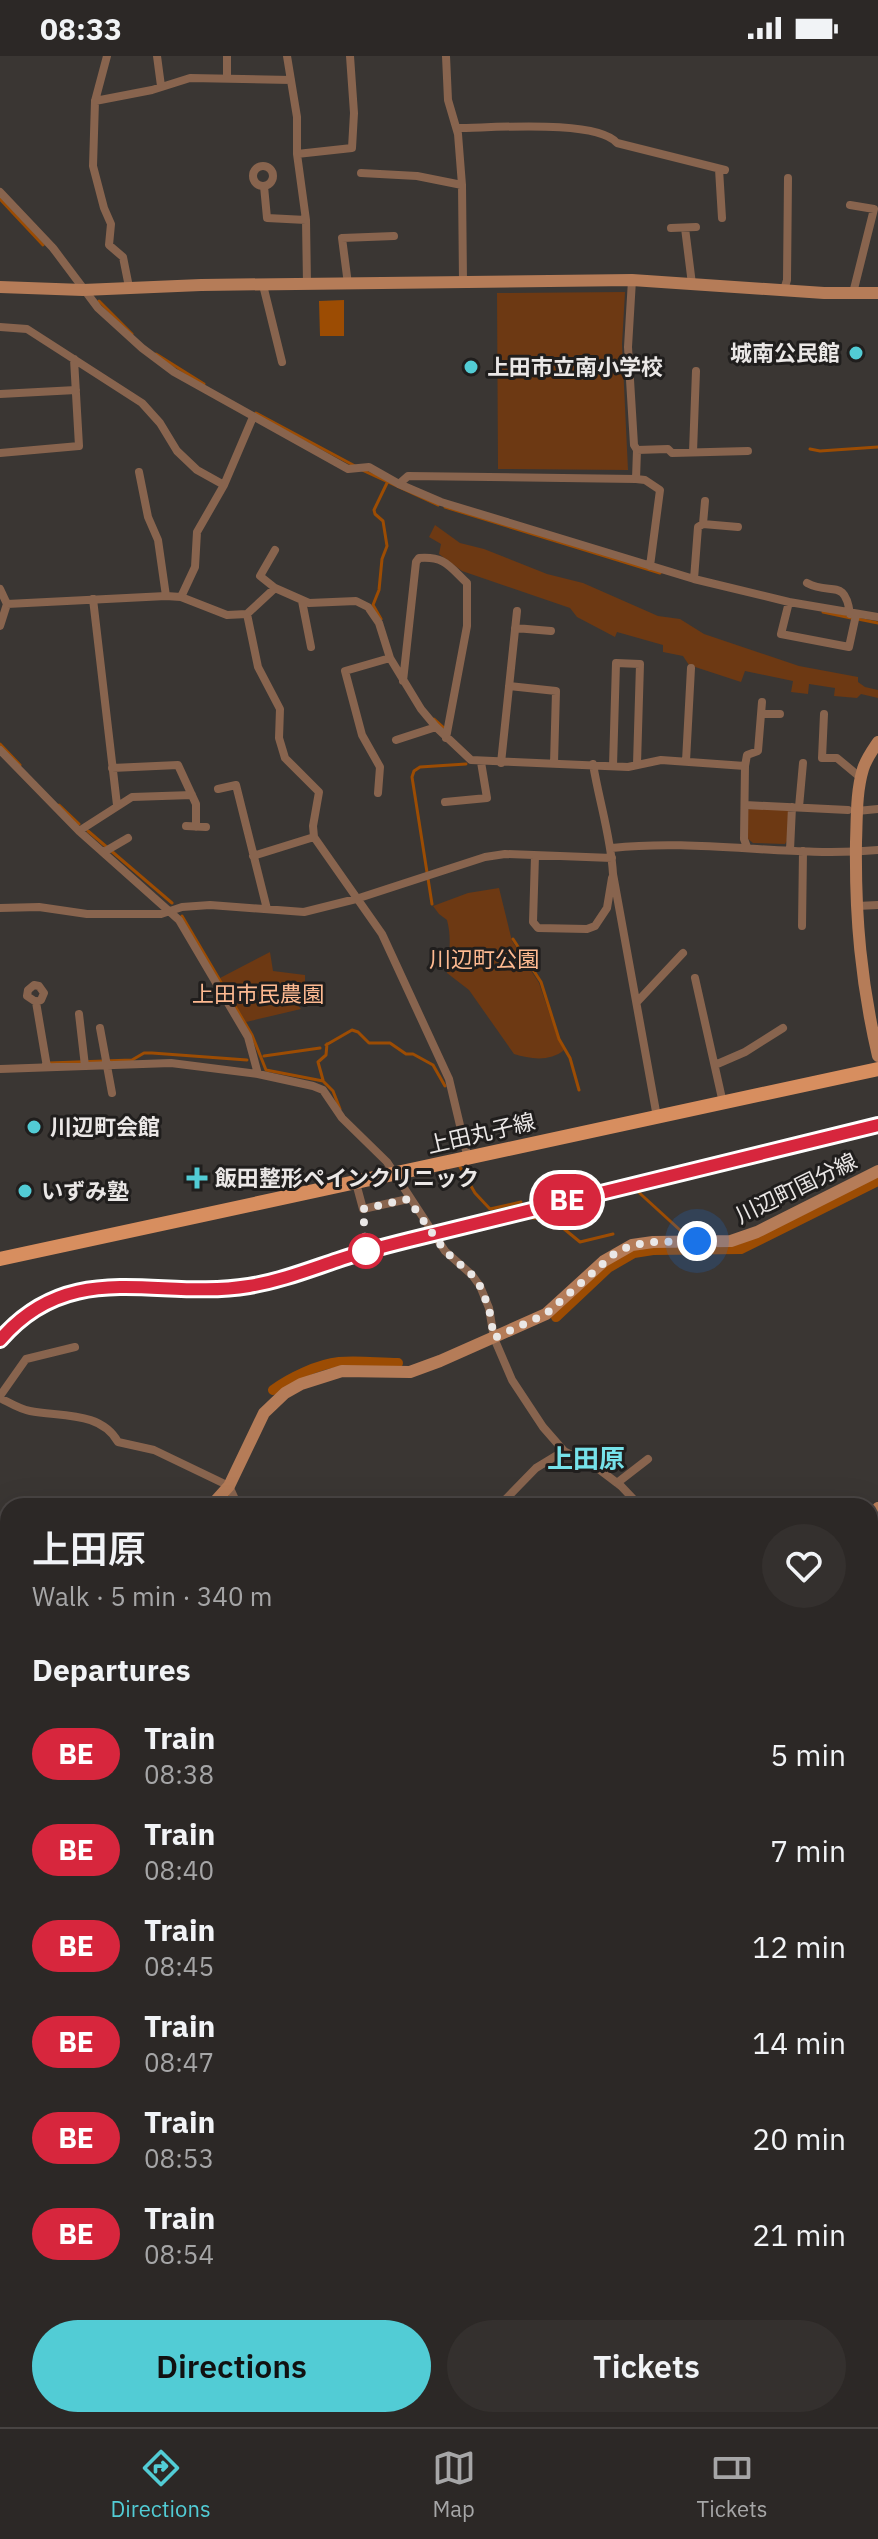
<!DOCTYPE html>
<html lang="en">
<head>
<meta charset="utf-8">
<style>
  body { margin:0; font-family:"IBM Plex Sans","Noto Sans JP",sans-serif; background:#34302e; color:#f1f3f6; height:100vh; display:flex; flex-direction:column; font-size:30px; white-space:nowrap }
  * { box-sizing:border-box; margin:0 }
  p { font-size:26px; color:#a6a6a7 }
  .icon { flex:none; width:44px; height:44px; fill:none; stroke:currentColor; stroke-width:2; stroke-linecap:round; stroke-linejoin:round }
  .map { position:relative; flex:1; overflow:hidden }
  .panel { position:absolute; left:0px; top:1442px; width:878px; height:930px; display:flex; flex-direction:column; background:#2c2826; border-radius:24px 24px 0 0; box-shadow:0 8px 32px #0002,0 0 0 2px #484443 }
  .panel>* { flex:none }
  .badge { padding:0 16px; border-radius:26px; font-size:28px; line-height:52px }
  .you { position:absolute; width:40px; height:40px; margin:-20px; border:6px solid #fff; border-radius:50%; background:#1a73e8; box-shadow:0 0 0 12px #1a73e833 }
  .map>.badge { position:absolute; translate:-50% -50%; box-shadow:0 0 0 4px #fff }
  h2 { padding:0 32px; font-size:30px; line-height:72px }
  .round { display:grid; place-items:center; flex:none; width:84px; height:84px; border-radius:42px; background:#34302e }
  .summary { display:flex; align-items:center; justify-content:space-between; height:136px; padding:0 32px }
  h1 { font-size:38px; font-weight:600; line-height:60px }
  .action { display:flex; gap:16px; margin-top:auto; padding:16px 32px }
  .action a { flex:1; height:92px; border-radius:48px; background:#52ccd5; color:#111; font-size:32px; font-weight:600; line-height:92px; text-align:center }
  .action a+a { background:#34302e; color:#f1f3f6 }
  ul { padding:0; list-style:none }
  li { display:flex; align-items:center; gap:24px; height:96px; padding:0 32px }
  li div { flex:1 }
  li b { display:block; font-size:30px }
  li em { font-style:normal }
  li .badge { min-width:88px; font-weight:700; text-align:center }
  .status { display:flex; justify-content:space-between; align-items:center; height:56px; padding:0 40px; background:#2c2826; direction:ltr }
  .status svg { height:22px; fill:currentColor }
  .tabs { display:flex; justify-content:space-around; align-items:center; height:112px; border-top:2px solid #484443; background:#2c2826; font-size:22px; color:#a6a6a7 }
  .tabs a { display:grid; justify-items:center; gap:4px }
  .tabs .active { color:#52ccd5 }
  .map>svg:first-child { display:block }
  .green { fill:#6d3913 }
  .water { fill:#9c4c03 }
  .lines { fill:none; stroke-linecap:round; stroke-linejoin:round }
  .stream { stroke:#9c4c03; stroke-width:3 }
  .canal { stroke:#9c4c03; stroke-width:10 }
  .street { stroke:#88644e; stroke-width:8 }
  .secondary { stroke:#b57c58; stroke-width:12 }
  .primary { stroke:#d78e5f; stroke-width:14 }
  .rail { stroke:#c6c3c1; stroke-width:3; stroke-dasharray:14 14; stroke-linecap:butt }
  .line-casing { stroke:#fff; stroke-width:18 }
  .line { stroke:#d7263d; stroke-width:12 }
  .walk { stroke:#eae7e6; stroke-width:8; stroke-dasharray:0 14.4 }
  .poi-dot { fill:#52ccd5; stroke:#201e1d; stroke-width:3 }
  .stop-dot { fill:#fff; stroke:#d7263d; stroke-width:4 }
  .labels { text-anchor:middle; stroke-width:6; stroke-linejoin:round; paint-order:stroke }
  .poi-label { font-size:22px; font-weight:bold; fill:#eae7e6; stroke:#201e1d; text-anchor:start }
  .park-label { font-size:22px; fill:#feba91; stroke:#201e1d }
  .street-label { font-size:22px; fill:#eae7e6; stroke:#201e1d }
  .quarter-label { font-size:26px; font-weight:bold; fill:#76e2ea; stroke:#201e1d }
</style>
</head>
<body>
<div class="status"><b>08:33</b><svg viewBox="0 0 49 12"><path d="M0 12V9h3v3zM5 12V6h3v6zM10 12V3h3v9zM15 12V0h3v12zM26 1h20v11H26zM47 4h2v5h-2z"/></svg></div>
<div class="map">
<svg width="878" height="2371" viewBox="0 0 878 2371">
  <rect width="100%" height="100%" fill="#3a3633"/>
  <!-- green -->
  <path class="green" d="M625,236L622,288L628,414L498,413L497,237Z
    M435,469L460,487L484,493L547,518L583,527L658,560L680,563L704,578L799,610L858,621V626L865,631L878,634V642L861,638L857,642L834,640L835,632L809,628L808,638L791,636L793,625L745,615L741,626L689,609L683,600L663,596V589L617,576L615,581L577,561L570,552L462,515L439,498L441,488L429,481Z
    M751,751L786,752L790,756L788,783L785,788L753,787L748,783V754Z
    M499,832L512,885L539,927L558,983L564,994C550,1006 530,1003 514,998L469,934L447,917C449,898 452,883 447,864L439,858L433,850L468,837Z
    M270,896L273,915L305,919V937L289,936L301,953L246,966L220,922Z
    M878,2174V2206L870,2208V2176Z
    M870,2249L878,2253V2371H689L670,2364H870Z"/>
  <!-- water -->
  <path class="water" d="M344,244V280H320L319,245Z"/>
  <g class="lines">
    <!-- stream -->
    <path class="stream" d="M0,143L43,189
      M99,245L132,278
      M156,298L204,328
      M256,357L355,410
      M810,393L820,395L878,391
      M362,414L438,449
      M445,451L660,517
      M823,556L851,562
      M381,563L373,549L379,534L382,503L387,490L383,465L375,458L374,454L387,427
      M858,563L878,567
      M434,663L443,671
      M0,688L20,709
      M59,749L79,768
      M88,775L172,847
      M432,848L412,721L414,715L420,711L466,708
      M182,860L252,979L266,1014L323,1025L333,1035L340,1053
      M513,883L541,926L559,983L570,1002L579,1034
      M326,989L352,974L358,976L369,987H390L406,998H413L433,1009L445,1030
      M264,1000L320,992
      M49,1007L132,1004L144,997H152L247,1004
      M323,1024L318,1006L326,999L327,988
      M460,1111L475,1137L490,1153L521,1146
      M634,1132L681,1175
      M529,1159L532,1162L552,1163L580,1186L613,1178"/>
    <!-- canal -->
    <path class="canal" d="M556,1261L608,1212L634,1197L653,1194L741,1193L878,1125
      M273,1334C289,1322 318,1308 339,1306C358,1304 379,1307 398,1307
      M222,1450L228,1442
      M0,1802L8,1799"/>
    <!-- street -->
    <path class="street" d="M107,0L95,45L93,110L104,152L111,168L109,189L123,201L129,231
      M157,0L161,30
      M227,0V22
      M287,0L297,61V98L306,164L307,228
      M446,0L448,44L458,78L462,129L463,225
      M95,45L152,34L190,22L291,24
      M457,72C491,72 597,63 617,87L725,114
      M297,98L352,92L354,57L350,0
      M253 120a10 10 0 1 1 20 0a10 10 0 1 1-20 0Z
      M719,113L722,162
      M361,117L417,120L462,129
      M264,130L267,162L306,164
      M0,136L53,192L98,252L142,292L174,316L348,413L369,411L399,428L441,446L694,523L789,546L878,561
      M850,149L874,153L853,237
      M671,172L696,171
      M685,172L692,228
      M632,224L628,291L634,389L637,394L636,423L645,424L660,434L650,510
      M348,228L342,182L394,180
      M263,229L282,306
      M784,234L787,224L788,122
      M0,271L27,273L142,347L160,367L177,395L197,414L224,429
      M0,338L76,334
      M637,394L668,393L672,397L748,395
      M693,396L696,315
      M0,397L79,390L74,303
      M139,416L148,461L158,484L166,540
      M399,428L408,420L636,423
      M703,468L738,471
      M275,494L260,520L275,532
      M694,523L698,471L703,468L705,445
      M807,527C831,540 845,521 850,558
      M0,533L7,548
      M181,541L195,511L197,476L224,429L253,361
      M93,543L117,749
      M302,545L311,591
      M789,546L781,578L849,591L856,559
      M247,558L258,611L280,653L279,682L285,702L319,736L313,770L314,781L382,878L449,1023L468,1103
      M0,570L7,548L166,540L181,541L227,559L247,558L275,532L309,547L356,545L368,551L379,567L390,602L421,653L436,671L471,704L628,711L661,704L745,710
      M515,572L551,575
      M403,625L416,506L419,502C445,500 449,510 467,527V570L446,682
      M509,630L556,635L554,707
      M761,658H780
      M824,658L822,702H837L861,722
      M396,684L436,671
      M0,694L79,775L179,864L248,981L258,1018
      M686,705L691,612
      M501,707L517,555
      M593,708C599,745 611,781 613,818L657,1061
      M613,710L616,607L640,608L637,708
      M112,712L178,709L196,748V771
      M218,733L236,729L267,853
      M378,737L380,711L362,679L345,615L390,602
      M445,746L487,742L481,706
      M745,749L848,754
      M799,751L803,707
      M857,755L878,753
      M186,770L206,771
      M79,775L132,741L192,739
      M747,791L744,783L745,710L747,699L758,695L762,646
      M612,792C701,782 789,802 878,794
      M790,794L792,751
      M104,796L128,782
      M253,800L314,781
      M535,800L533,866L538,872L587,873L595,870L607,852L612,822
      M857,850L878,849
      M0,852L39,851L87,858H161L182,851L210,849L304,856L356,843L485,801L505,798L612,802
      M802,870L803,795
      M695,922L723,1047
      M36,946L41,944L44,937L39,930L34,929L28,934L27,940L36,946L47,1011
      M637,946L683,897
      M79,958L85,1010
      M100,972L112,1037
      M715,1009L745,996L783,972
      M0,1013L171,1007L258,1018L313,1030L323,1034L342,1062L387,1106L445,1195L472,1219L480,1230L489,1252L494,1282L512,1324L543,1371L564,1395L596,1411L621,1430L640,1450
      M356,1127L363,1153L408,1143
      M0,1340L26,1303L75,1291
      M0,1342C10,1347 19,1353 30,1355C60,1361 101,1355 118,1386L154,1394L229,1430L238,1450
      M617,1427L648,1403
      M499,1450L536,1412L564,1395
      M0,1549H5
      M870,1602H878
      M870,1939L878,1942
      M493,2364L500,2371
      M568,2371L571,2364"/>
    <!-- secondary -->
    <path class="secondary" d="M0,231L83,234L201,229L632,224L824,237H878
      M878,686C872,695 866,703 863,713C856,736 857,762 856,786C855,861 861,927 878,1000
      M211,1450L229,1430L264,1357L285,1337L301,1328L342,1315L410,1316L440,1305L546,1258L604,1205L632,1189L653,1186L731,1185L757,1176L878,1115
      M870,1464L878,1452
      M870,1731L878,1726
      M0,1872L8,1834
      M0,1936L8,2012
      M0,2144L8,2139
      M870,2160L878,2159
      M98,2371L102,2364"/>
    <!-- primary -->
    <path class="primary" d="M0,1203L878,1013"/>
    <!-- rail -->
    <path class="rail" d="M288,1222L351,1199L409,1184L878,1069
      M0,1284C61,1213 131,1234 211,1233C240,1233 268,1227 296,1220"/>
  </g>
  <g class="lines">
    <!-- line casing -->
    <g class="line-casing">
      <path id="line" d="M0,1284C72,1200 158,1245 249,1230C280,1225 308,1214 338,1204C361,1196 385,1190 409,1184L878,1069"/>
    </g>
    <!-- line -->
    <use href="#line" class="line"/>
    <!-- walk -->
    <path class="walk" d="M366,1195L363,1153L408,1143L445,1195L472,1219L480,1230L489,1252L494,1282L546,1258L615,1197L632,1189L653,1186L697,1185"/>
  </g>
  <!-- markers -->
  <g class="poi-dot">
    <circle cx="856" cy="297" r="8"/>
    <circle cx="471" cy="311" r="8"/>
    <circle cx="34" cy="1071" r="8"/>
    <path d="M193 1110h8v8h8v8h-8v8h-8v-8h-8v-8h8z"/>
    <circle cx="25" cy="1135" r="8"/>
  </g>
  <circle class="stop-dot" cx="366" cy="1195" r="16"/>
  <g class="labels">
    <!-- poi labels -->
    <g class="poi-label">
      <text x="840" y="305" text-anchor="end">城南公民館</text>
      <text x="487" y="319">上田市立南小学校</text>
      <text x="50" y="1079">川辺町会館</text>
      <text x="215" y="1130">飯田整形ペインクリニック</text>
      <text x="41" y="1143">いずみ塾</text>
    </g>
    <!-- park labels -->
    <g class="park-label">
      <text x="484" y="911">川辺町公園</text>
      <text x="258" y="946">上田市民農園</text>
    </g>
    <!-- street labels -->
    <g class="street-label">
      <text transform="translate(481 1077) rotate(-13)" y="8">上田丸子線</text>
      <text transform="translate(796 1132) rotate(-26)" y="8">川辺町国分線</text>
    </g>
    <!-- quarter labels -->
    <g class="quarter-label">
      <text x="586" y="1412">上田原</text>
    </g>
  </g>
</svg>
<div class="you" style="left:697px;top:1185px"></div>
<b class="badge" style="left:567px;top:1144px;background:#d7263d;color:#fff">BE</b>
<section class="panel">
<div class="summary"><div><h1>上田原</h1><p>Walk · 5 min · 340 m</p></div><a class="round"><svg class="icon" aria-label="heart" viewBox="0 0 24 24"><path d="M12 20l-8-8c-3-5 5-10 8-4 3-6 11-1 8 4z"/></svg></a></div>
<h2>Departures</h2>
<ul>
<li><span class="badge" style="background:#d7263d;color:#fff">BE</span><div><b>Train</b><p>08:38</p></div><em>5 min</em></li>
<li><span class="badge" style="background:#d7263d;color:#fff">BE</span><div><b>Train</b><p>08:40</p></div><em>7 min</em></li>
<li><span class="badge" style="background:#d7263d;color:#fff">BE</span><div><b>Train</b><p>08:45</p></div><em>12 min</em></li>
<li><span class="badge" style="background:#d7263d;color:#fff">BE</span><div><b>Train</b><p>08:47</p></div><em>14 min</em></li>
<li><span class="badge" style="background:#d7263d;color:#fff">BE</span><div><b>Train</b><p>08:53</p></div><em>20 min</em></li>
<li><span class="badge" style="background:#d7263d;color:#fff">BE</span><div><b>Train</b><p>08:54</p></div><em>21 min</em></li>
</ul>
<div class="action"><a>Directions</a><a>Tickets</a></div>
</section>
</div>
<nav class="tabs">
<a class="active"><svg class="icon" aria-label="directions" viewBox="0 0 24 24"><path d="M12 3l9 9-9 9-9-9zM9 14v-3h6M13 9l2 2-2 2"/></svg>Directions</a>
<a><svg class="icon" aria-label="map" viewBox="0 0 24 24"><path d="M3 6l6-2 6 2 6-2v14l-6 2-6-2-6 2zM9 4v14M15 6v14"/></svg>Map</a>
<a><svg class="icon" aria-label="tickets" viewBox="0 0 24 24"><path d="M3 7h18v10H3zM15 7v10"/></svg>Tickets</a>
</nav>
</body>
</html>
